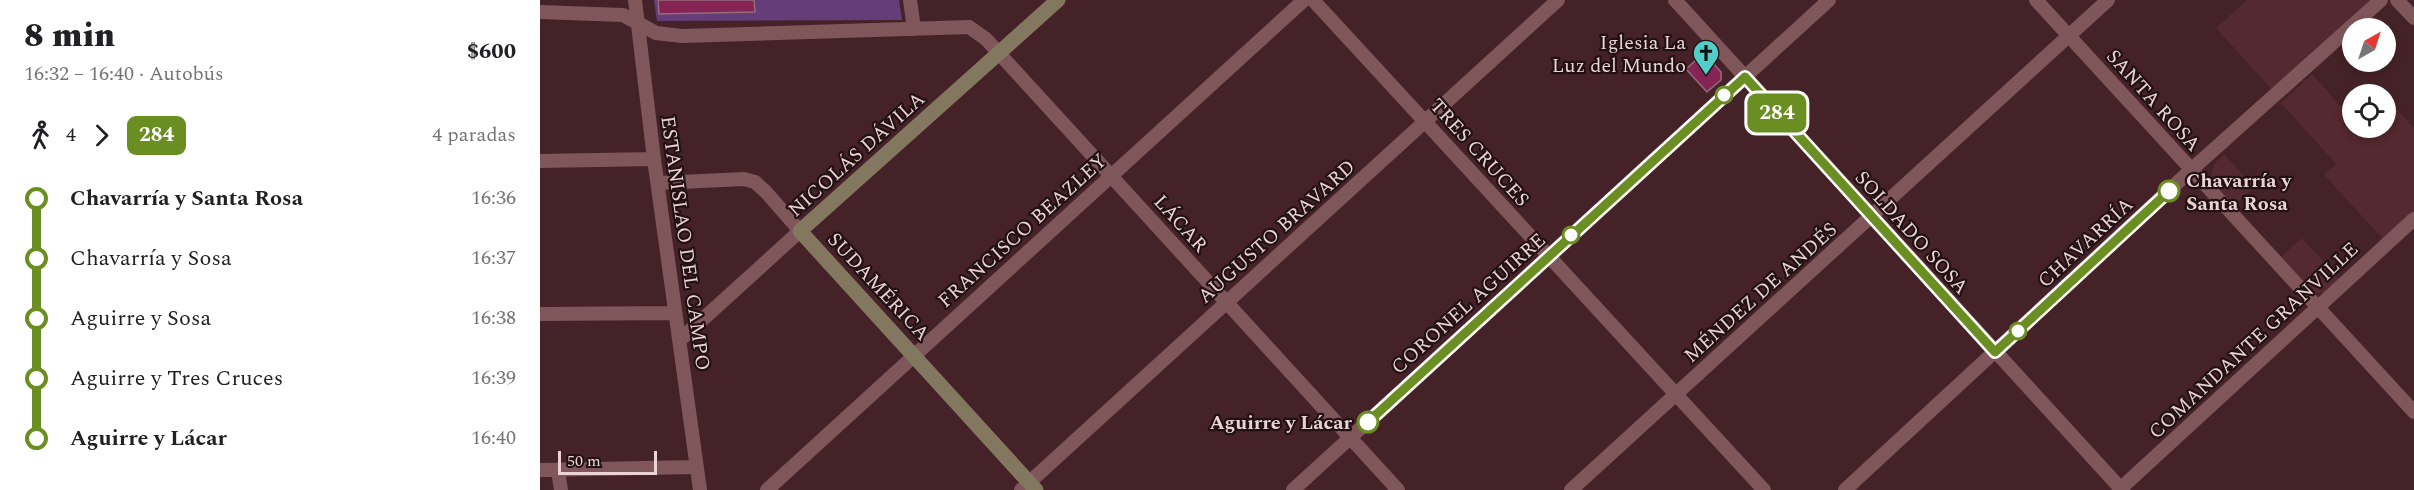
<!DOCTYPE html>
<html lang="es">
<head>
<meta charset="utf-8">
<style>
  body { margin:0; font-family:Spectral,serif; background:#f6f6f6; color:#202124; height:100vh; display:flex; flex-direction:column; font-size:22px; white-space:nowrap }
  * { box-sizing:border-box; margin:0 }
  p { font-size:20px; color:#757577 }
  .icon { flex:none; width:33px; height:33px; fill:none; stroke:currentColor; stroke-width:2; stroke-linecap:round; stroke-linejoin:round }
  .map { position:relative; flex:1; overflow:hidden }
  .panel { display:flex; flex-direction:column; background:#fff; width:540px }
  .panel>* { flex:none }
  .badge { padding:0 12px; border-radius:9px; font-size:21px; line-height:39px }
  .needle { width:39px; rotate:39deg }
  .controls { position:absolute; left:1802px; top:18px; display:grid; gap:12px }
  .controls a { display:grid; place-items:center; width:54px; height:54px; border-radius:50%; background:#fff; box-shadow:0 3px 9px #0003; font-size:30px }
  .scale { position:absolute; left:18px; bottom:15px; width:99px; box-sizing:border-box; padding-left:6px; border:3px solid #ebd3d4; border-top:0; font-size:16px; line-height:21px; white-space:nowrap; color:#ebd3d4; -webkit-text-stroke:4px #211113; paint-order:stroke }
  .map>.badge { position:absolute; translate:-50% -50%; box-shadow:0 0 0 3px #fff }
  .legs { display:flex; align-items:center; gap:9px; height:66px; padding:0 24px; font-size:20px }
  .legs p { margin-inline-start:auto }
  .head { display:flex; align-items:center; justify-content:space-between; height:102px; padding:0 24px }
  h1 { font-size:33px; font-weight:800; line-height:45px }
  ul { padding:0 24px; list-style:none }
  li { display:flex; align-items:center; gap:21px; height:60px; font-size:22px }
  li i { display:grid; place-items:center; width:9px; height:100%; margin:0 8px; background:currentColor }
  li i::after { content:''; width:15px; height:15px; margin:-8px; border:4px solid; border-radius:50%; background:#fff }
  li p { margin-inline-start:auto }
  li:first-child i { background:linear-gradient(#0000 50%,currentColor 0) }
  li:last-child i { background:linear-gradient(currentColor 50%,#0000 0) }
  main { display:flex; flex:1; min-height:0 }
  .map>svg:first-child { display:block }
  .built { fill:#54292f }
  .green { fill:#653d79 }
  .building { fill:#862456; stroke:#946d7c; stroke-width:1.5 }
  .lines { fill:none; stroke-linecap:round; stroke-linejoin:round }
  .street { stroke:#7f575b; stroke-width:14 }
  .secondary { stroke:#847760; stroke-width:15 }
  .line-1-casing { stroke:#fff; stroke-width:14 }
  .line-1 { stroke:#6b8e23; stroke-width:9 }
  .stop-1-dot { fill:#fff; stroke:#6b8e23; stroke-width:3 }
  .labels { text-anchor:middle; stroke-width:4.5; stroke-linejoin:round; paint-order:stroke }
  .poi-label { font-size:20px; fill:#ebd3d4; stroke:#211113; text-anchor:end }
  .street-label { font-size:20px; fill:#ebd3d4; stroke:#211113 }
  .stop-label { font-size:20px; font-weight:bold; fill:#ebd3d4; stroke:#211113; text-anchor:start }
</style>
</head>
<body>
<main>
<section class="panel">
<div class="head"><div><h1>8 min</h1><p>16:32 – 16:40 · Autobús</p></div><b>$600</b></div>
<div class="legs"><svg class="icon" aria-label="walk" viewBox="0 0 24 24"><circle cx="13" cy="4" r="2"/><path d="M13 8l-2 6 4 7M11 14l-3 7M7 12l3-4h3l4 4"/></svg>4<svg class="icon" aria-label="forward" viewBox="0 0 24 24"><path d="M9 5l7 7-7 7"/></svg><b class="badge" style="background:#6b8e23;color:#fff">284</b><p>4 paradas</p></div>
<ul>
<li><i style="color:#6b8e23"></i><b>Chavarría y Santa Rosa</b><p>16:36</p></li>
<li><i style="color:#6b8e23"></i><span>Chavarría y Sosa</span><p>16:37</p></li>
<li><i style="color:#6b8e23"></i><span>Aguirre y Sosa</span><p>16:38</p></li>
<li><i style="color:#6b8e23"></i><span>Aguirre y Tres Cruces</span><p>16:39</p></li>
<li><i style="color:#6b8e23"></i><b>Aguirre y Lácar</b><p>16:40</p></li>
</ul>
</section>
<div class="map">
<svg width="1874" height="490" viewBox="0 0 1874 490">
  <rect width="100%" height="100%" fill="#452227"/>
  <!-- built -->
  <path class="built" d="M1707,0H1834L1733,91L1676,28Z
    M1772,74L1812,119V128H1820L1827,135L1836,128H1845V120L1857,109L1874,128V213L1844,240L1784,175L1796,164L1741,103Z
    M1684,154L1714,187L1694,205L1672,181L1671,176L1674,164Z
    M1762,238L1800,280L1787,293H1773L1741,257Z"/>
  <!-- green -->
  <path class="green" d="M114,0H359L362,20L117,21Z"/>
  <!-- building -->
  <path class="building" d="M118,0H214L215,12L119,14Z
    M1164,53L1181,72V80L1167,92L1146,69Z"/>
  <g class="lines">
    <!-- street -->
    <path class="street" d="M95,0L114,159L160,490
      M370,0L374,29
      M773,0L1224,490
      M1135,0L1582,490
      M1496,0L1874,412
      M1857,0L1874,18
      M0,12L83,15L116,33L142,36L429,27L446,39L858,490
      M0,161L114,159
      M119,183L204,179L215,182L226,192L260,231L141,339
      M0,314L135,313
      M0,470L155,467
      M18,470L21,490
      M227,490L764,0
      M481,490L1018,0
      M753,490L1289,0
      M1031,490L1568,0
      M1305,490L1651,170L1841,0
      M1579,490L1874,219"/>
    <!-- secondary -->
    <path class="secondary" d="M496,490L260,231L518,0"/>
  </g>
  <g class="lines">
    <!-- line-1 casing -->
    <g class="line-1-casing">
      <path id="line-1" d="M828,422L1205,77L1455,352L1629,191"/>
    </g>
    <!-- line-1 -->
    <use href="#line-1" class="line-1"/>
  </g>
  <!-- icons -->
  <defs>
    <g id="church-pin" transform="scale(1.35)"><path d="M0 17L-7.5 6A9.5 9.5 0 1 1 7.5 6Z" fill="#53cdca" stroke="#211113"/><path d="M-1.2-6h2.4v3.5h3.3v2.4h-3.3V6h-2.4V-.1h-3.3v-2.4h3.3Z" fill="#111"/></g>
  </defs>
  <g fill-rule="evenodd">
    <use href="#church-pin" x="1166" y="53"/>
  </g>
  <!-- markers -->
  <g class="stop-1-dot">
    <circle cx="1184" cy="95" r="8"/>
    <circle cx="1629" cy="191" r="10"/>
    <circle cx="1031" cy="235" r="8"/>
    <circle cx="1478" cy="331" r="8"/>
    <circle cx="828" cy="422" r="10"/>
  </g>
  <g class="labels">
    <!-- poi labels -->
    <g class="poi-label">
      <text x="1146" y="49">Iglesia La<tspan x="1146" dy="23">Luz del Mundo</tspan></text>
    </g>
    <!-- street labels -->
    <g class="street-label">
      <text transform="translate(1614 100) rotate(48)" y="7">SANTA ROSA</text>
      <text transform="translate(940 152) rotate(48)" y="7">TRES CRUCES</text>
      <text transform="translate(316 154) rotate(-42)" y="7">NICOLÁS DÁVILA</text>
      <text transform="translate(641 223) rotate(48)" y="7">LÁCAR</text>
      <text transform="translate(482 230) rotate(-42)" y="7">FRANCISCO BEAZLEY</text>
      <text transform="translate(736 231) rotate(-42)" y="7">AUGUSTO BRAVARD</text>
      <text transform="translate(1372 232) rotate(48)" y="7">SOLDADO SOSA</text>
      <text transform="translate(1545 242) rotate(-43)" y="7">CHAVARRÍA</text>
      <text transform="translate(146 243) rotate(82)" y="7">ESTANISLAO DEL CAMPO</text>
      <text transform="translate(339 286) rotate(47)" y="7">SUDAMÉRICA</text>
      <text transform="translate(1220 292) rotate(-42)" y="7">MÉNDEZ DE ANDÉS</text>
      <text transform="translate(928 303) rotate(-42)" y="7">CORONEL AGUIRRE</text>
      <text transform="translate(1713 340) rotate(-43)" y="7">COMANDANTE GRANVILLE</text>
    </g>
    <!-- stop labels -->
    <g class="stop-label">
      <text x="1646" y="187">Chavarría y<tspan x="1646" dy="23">Santa Rosa</tspan></text>
      <text x="812" y="429" text-anchor="end">Aguirre y Lácar</text>
    </g>
  </g>
</svg>
<div class="controls">
<a><svg class="needle" viewBox="-14 -14 28 28"><path d="M0-13l5 13h-10z" fill="#e53935"/><path d="M0 13l5-13h-10z" fill="#757577"/></svg></a>
<a><svg class="icon" aria-label="locate" viewBox="0 0 24 24"><circle cx="12" cy="12" r="6"/><path d="M12 2v4M12 18v4M2 12h4M18 12h4"/></svg></a>
</div>
<div class="scale">50 m</div>
<b class="badge" style="left:1237px;top:113px;background:#6b8e23;color:#fff">284</b>
</div>
</main>
</body>
</html>
